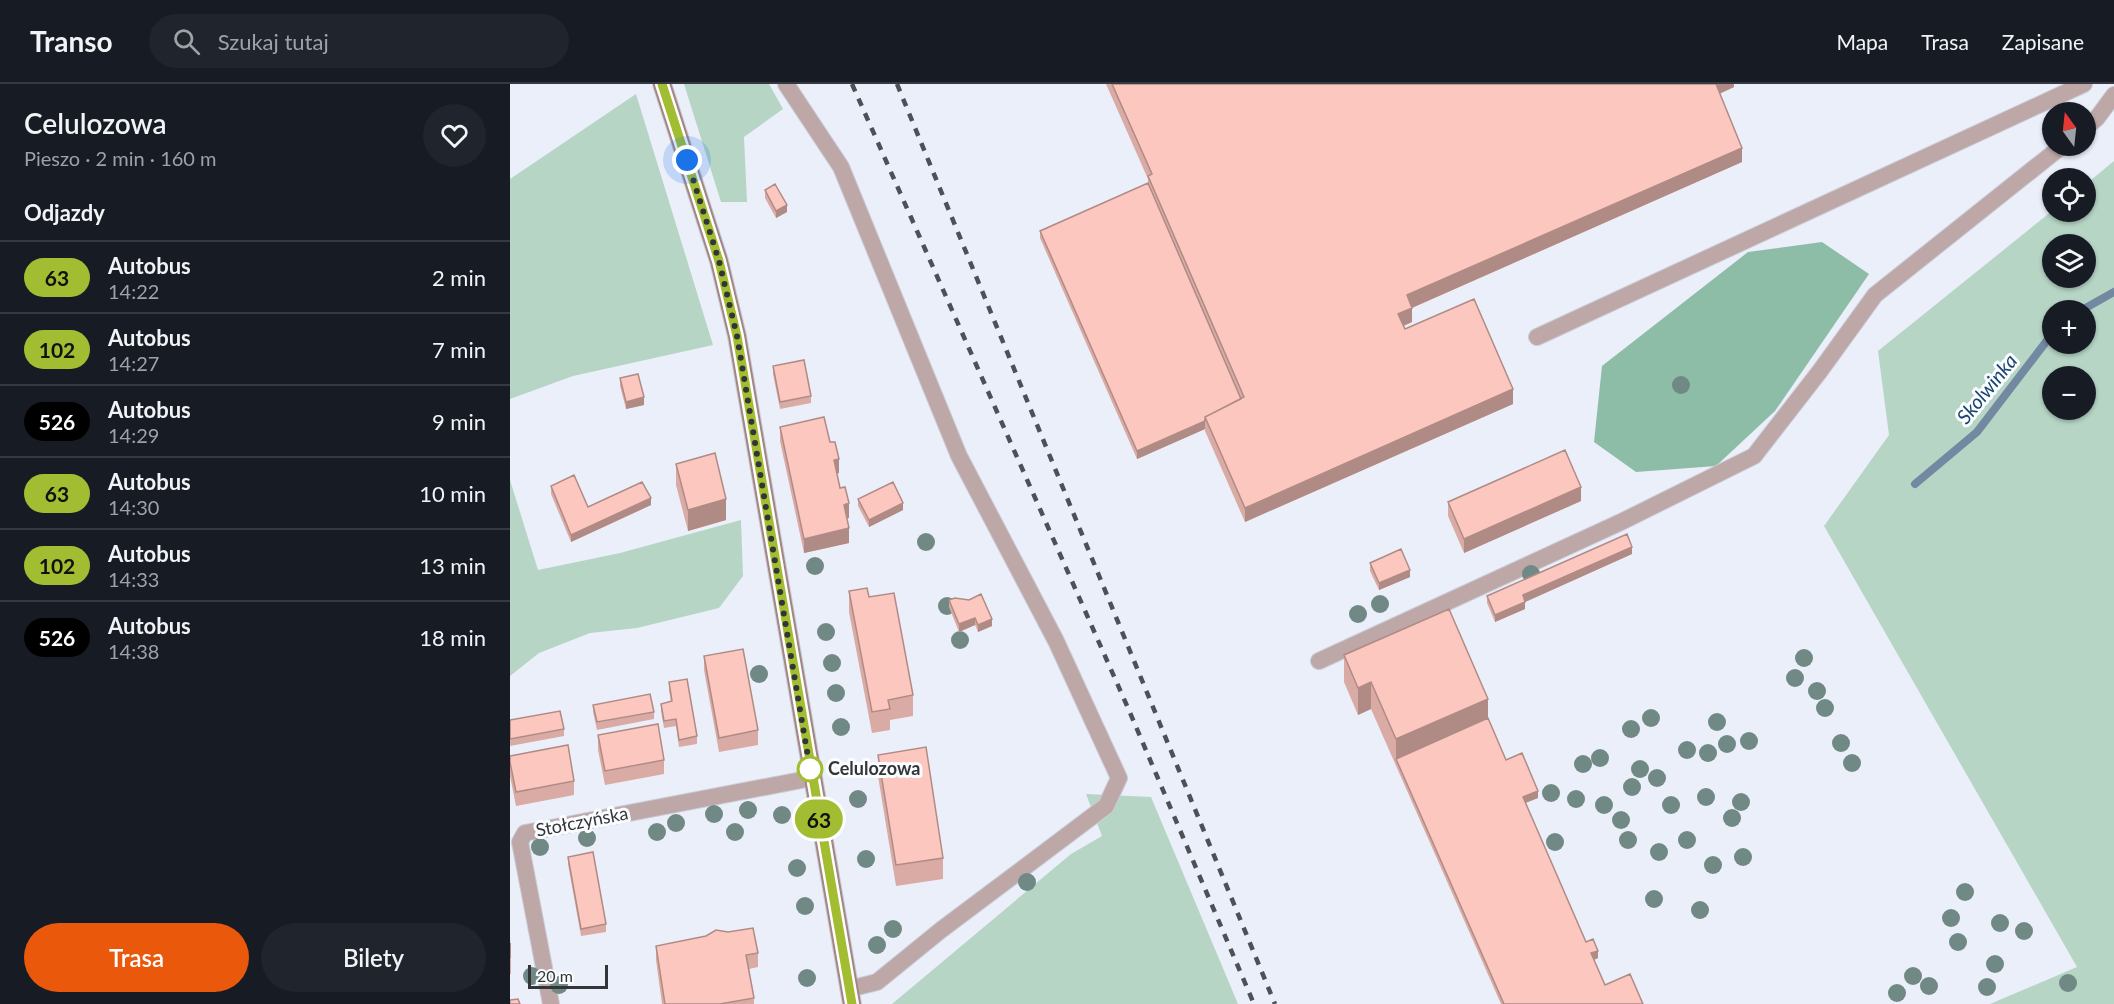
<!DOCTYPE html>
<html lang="pl">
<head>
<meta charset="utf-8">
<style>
  body { margin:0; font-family:Lato,sans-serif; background:#20242c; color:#f1f3f6; height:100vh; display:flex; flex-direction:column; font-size:22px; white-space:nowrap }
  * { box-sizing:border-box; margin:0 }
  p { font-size:20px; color:#9ea1a6 }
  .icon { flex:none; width:33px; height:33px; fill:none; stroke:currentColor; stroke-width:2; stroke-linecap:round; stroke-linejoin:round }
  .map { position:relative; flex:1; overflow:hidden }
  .drawer { display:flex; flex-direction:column; background:#171b24; width:510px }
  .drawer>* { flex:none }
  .badge { padding:0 12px; border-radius:20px; font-size:21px; line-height:39px }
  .needle { width:39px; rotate:345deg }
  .fabs { position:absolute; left:1532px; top:18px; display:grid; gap:12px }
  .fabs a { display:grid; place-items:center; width:54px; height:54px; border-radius:50%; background:#171b24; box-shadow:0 2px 4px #0004; font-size:30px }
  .scale { position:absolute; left:18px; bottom:15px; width:80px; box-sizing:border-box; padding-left:6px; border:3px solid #323438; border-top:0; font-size:16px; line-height:21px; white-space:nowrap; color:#323438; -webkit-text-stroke:4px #fbfcfe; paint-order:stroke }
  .you { position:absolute; width:30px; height:30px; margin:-15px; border:4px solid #fff; border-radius:50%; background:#1a73e8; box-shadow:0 0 0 9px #1a73e833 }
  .map>.badge { position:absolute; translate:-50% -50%; box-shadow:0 0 0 3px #fff }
  h2 { padding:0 24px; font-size:22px; line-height:54px }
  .round { display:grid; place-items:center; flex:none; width:63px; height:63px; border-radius:32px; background:#20242c }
  .headline { display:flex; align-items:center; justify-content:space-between; height:102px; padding:0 24px }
  h1 { font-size:28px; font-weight:600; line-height:45px }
  .cta { display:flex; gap:12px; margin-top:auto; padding:12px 24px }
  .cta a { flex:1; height:69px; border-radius:36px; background:#ea580c; color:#fff; font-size:24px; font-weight:600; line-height:69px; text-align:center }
  .cta a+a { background:#20242c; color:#f1f3f6 }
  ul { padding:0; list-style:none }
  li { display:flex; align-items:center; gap:18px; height:72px; padding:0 24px; border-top:2px solid #363941 }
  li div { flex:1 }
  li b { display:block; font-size:22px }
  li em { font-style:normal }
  li .badge { min-width:66px; font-weight:700; text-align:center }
  header { display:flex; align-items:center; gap:36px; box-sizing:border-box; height:84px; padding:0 30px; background:#171b24; border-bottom:2px solid #363941 }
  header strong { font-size:28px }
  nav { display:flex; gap:33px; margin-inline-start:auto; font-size:21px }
  .search { width:420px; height:54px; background:#20242c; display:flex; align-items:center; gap:15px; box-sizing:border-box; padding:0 21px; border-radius:33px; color:#9ea1a6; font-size:22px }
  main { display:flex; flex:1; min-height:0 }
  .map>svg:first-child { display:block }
  .green { fill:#b6d5c5; fill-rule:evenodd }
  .forest { fill:#8dbda6 }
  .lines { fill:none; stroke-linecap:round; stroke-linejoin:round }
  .stream { stroke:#7389a2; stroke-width:8 }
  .lane-casing { stroke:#cacdd7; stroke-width:18 }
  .secondary-casing { stroke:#cacdd7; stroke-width:20 }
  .lane { stroke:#bea7a7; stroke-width:16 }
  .secondary { stroke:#a58484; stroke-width:18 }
  .rail { stroke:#4e5055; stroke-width:4.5; stroke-dasharray:8 8; stroke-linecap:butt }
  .tree { fill:#708985 }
  .wall { fill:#d9aba4 }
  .shaded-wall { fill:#b08b86 }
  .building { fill:#fcc7bf; stroke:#b08b86; stroke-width:1.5 }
  .line-casing { stroke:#fff; stroke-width:14 }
  .line { stroke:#a2bd31; stroke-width:9 }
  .walk { stroke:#323438; stroke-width:6; stroke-dasharray:0 10.8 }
  .stop-dot { fill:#fff; stroke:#a2bd31; stroke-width:3 }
  .labels { text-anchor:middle; stroke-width:6; stroke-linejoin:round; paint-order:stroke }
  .stop-label { font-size:18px; font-weight:bold; fill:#323438; stroke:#fbfcfe; text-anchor:start }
  .street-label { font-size:18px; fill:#323438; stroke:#fbfcfe }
  .water-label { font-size:20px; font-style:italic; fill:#194371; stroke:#fbfcfe }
</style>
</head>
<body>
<header>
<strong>Transo</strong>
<div class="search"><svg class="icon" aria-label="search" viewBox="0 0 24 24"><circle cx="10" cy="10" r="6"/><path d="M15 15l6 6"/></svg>Szukaj tutaj</div>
<nav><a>Mapa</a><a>Trasa</a><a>Zapisane</a></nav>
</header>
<main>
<section class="drawer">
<div class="headline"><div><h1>Celulozowa</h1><p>Pieszo · 2 min · 160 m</p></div><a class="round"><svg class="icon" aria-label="heart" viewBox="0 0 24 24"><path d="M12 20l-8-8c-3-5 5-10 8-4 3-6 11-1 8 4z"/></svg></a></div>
<h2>Odjazdy</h2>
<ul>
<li><span class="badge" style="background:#a2bd31;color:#111">63</span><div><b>Autobus</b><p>14:22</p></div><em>2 min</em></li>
<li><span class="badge" style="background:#a2bd31;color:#111">102</span><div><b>Autobus</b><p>14:27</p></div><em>7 min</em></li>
<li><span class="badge" style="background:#000;color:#fff">526</span><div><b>Autobus</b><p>14:29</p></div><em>9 min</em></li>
<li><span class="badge" style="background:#a2bd31;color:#111">63</span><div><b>Autobus</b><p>14:30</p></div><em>10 min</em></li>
<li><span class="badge" style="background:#a2bd31;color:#111">102</span><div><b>Autobus</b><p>14:33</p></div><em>13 min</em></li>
<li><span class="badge" style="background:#000;color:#fff">526</span><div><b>Autobus</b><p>14:38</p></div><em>18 min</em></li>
</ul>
<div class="cta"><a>Trasa</a><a>Bilety</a></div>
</section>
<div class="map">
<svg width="1604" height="920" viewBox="0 0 1604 920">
  <rect width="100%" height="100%" fill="#ebeffa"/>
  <!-- green -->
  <path class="green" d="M174,0H259L273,25L234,53L237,118H211Z
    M126,10L203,261L63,292L0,315V95Z
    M1604,77V920H1480L1567,883L1314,442L1379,351L1368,267L1542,127L1575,128V101ZM1542,160H1575V194H1542ZM1575,226V260H1542V226ZM1575,292V326H1542V292Z
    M0,396L28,486L110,469L231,436L233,492L209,524L127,544L80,549L29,569L0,592Z
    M576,710L641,713L728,920H382L561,770L592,752Z"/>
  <!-- forest -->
  <path class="forest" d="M1312,158L1359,190L1265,327L1206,382L1126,388L1084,358L1092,282L1238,168Z"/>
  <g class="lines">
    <!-- stream -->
    <path class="stream" d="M1572,226L1604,208
      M1405,400L1467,348L1542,250"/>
    <!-- lane casing -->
    <g class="lane-casing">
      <path id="lane" d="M276,0L331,83L449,372L546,557L609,694L596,722L431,846L367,898L339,905
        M1575,44L1587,34L1604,11
        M1027,253L1574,0
        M809,577L1111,438L1244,372L1310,287L1365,211L1552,62
        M41,920L10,758L15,749L302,694"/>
    </g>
    <!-- secondary casing -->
    <g class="secondary-casing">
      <path id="secondary" d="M152,0L209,177L227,252L342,920"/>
    </g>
    <!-- lane -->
    <use href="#lane" class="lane"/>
    <!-- secondary -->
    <use href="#secondary" class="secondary"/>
    <!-- rail -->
    <path class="rail" d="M342,0L618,624L744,920
      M387,0L765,920"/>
  </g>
  <!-- trees -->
  <g class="tree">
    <circle cx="1171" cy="301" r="9"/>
    <circle cx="416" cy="458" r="9"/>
    <circle cx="305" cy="482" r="9"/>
    <circle cx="1021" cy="490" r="9"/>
    <circle cx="870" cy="520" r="9"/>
    <circle cx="437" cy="522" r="9"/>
    <circle cx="848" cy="530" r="9"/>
    <circle cx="316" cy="548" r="9"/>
    <circle cx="450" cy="556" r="9"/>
    <circle cx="1294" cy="574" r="9"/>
    <circle cx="322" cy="579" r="9"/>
    <circle cx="249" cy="590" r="9"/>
    <circle cx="1285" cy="594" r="9"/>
    <circle cx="1307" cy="607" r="9"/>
    <circle cx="326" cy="609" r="9"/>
    <circle cx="1315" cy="624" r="9"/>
    <circle cx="1141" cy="634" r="9"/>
    <circle cx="1207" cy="638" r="9"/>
    <circle cx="331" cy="643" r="9"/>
    <circle cx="1121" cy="645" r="9"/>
    <circle cx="1239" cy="657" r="9"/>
    <circle cx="1331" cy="659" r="9"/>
    <circle cx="1217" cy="660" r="9"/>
    <circle cx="1177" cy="666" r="9"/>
    <circle cx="1198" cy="669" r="9"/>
    <circle cx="1090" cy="674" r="9"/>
    <circle cx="1342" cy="679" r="9"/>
    <circle cx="1073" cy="680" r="9"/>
    <circle cx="1130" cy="685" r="9"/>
    <circle cx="1147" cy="694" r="9"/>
    <circle cx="1122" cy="703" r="9"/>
    <circle cx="1041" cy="709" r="9"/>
    <circle cx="1196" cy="713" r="9"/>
    <circle cx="348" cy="715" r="9"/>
    <circle cx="1066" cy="715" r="9"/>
    <circle cx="1231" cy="718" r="9"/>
    <circle cx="1094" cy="721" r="9"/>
    <circle cx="1161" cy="721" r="9"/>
    <circle cx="238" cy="726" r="9"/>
    <circle cx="204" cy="730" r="9"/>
    <circle cx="272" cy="731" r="9"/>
    <circle cx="1222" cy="734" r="9"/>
    <circle cx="1111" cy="736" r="9"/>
    <circle cx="166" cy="739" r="9"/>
    <circle cx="147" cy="748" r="9"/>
    <circle cx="225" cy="748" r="9"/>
    <circle cx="77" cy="754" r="9"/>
    <circle cx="1118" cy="756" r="9"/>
    <circle cx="1177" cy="756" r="9"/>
    <circle cx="1045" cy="758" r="9"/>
    <circle cx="30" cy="763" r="9"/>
    <circle cx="1149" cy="768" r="9"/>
    <circle cx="1233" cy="773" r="9"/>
    <circle cx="356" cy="775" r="9"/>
    <circle cx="1203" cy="781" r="9"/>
    <circle cx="287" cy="784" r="9"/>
    <circle cx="517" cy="798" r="9"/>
    <circle cx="1455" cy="808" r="9"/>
    <circle cx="1144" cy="815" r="9"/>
    <circle cx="295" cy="822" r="9"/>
    <circle cx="1190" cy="826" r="9"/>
    <circle cx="1441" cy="834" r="9"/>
    <circle cx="1490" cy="839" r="9"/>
    <circle cx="383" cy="845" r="9"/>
    <circle cx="1514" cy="847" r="9"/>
    <circle cx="1448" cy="858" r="9"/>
    <circle cx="367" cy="861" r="9"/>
    <circle cx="1485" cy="880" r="9"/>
    <circle cx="22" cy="892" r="9"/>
    <circle cx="1403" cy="892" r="9"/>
    <circle cx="297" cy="894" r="9"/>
    <circle cx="1558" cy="899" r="9"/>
    <circle cx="49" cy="901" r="9"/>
    <circle cx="1419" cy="902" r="9"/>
    <circle cx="1477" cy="903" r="9"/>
    <circle cx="1387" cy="909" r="9"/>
  </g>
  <!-- wall -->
  <path class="wall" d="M596,0H1224V3L1210,9L1232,78L902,224V238L894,242L895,245L1003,320L735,438L695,347V345L627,375L530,154V147L638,99V95Z
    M255,106L277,128L266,134L255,114Z
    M263,282L301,312V319L270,325L263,290Z
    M110,294L134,321L116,325L110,302Z
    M270,343L320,358L329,389L327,390L330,404L339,434H337L339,459L294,469L270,357Z
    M166,380L216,436L178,447L166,401Z
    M41,402L78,423L141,421L61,458L41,410Z
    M348,415L393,426L359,443L348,422Z
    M1071,417L954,469L938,432V418Z
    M1122,470L1015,518V525L985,538L977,519V512Z
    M860,479L900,493L869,506L860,487Z
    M339,507L403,611V632L380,636V646L362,649L339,528Z
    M439,516L482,542L468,548L465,541L449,548L439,523Z
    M834,571L978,634L996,676L1028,714L1015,719L1076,858L1088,874L1084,876L1095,901L1133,920H991L861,625L848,631L834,598Z
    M194,572L248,646V661L209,668L194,586Z
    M159,598L187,652V660L169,663L166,642L154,644L151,627V620L161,618L159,606Z
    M83,621L144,628V635L87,646L83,628Z
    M0,636L54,645V652L0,662Z
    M88,651L154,676V690L95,701L88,666Z
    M368,671L433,774V795L386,802L368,692Z
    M0,672L64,697V711L6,722L0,692Z
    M58,773L96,840V848L71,852L58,780Z
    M0,852L1,876V890H0Z
    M146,862L248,869V883L239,885L244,914V920H152L146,876Z"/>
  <!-- shaded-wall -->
  <path class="shaded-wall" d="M1205,0H1224V3L1205,12Z
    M1232,64V78L897,226V211Z
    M277,121V128L266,134V127Z
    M902,224V238L888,244V230Z
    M1003,305V320L735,438V424Z
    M134,313V321L116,325V318Z
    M695,337V345L627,375V367Z
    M329,375V389L324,390V376Z
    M1071,403V417L954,469V455Z
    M141,414V421L61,458V451Z
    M216,415V436L178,447V426Z
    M339,419V434L334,435V421Z
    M393,419V426L359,443V436Z
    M339,444V459L294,469V455Z
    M1122,463V470L1013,519V511Z
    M900,486V493L869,506V499Z
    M1015,518V525L985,538V531Z
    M465,534V541L449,548V540Z
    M482,535V542L468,548V541Z
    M861,598V625L848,631V604Z
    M978,615V642L886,675V655Z
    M1028,707V714L1013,720V713Z
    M0,859H1V874H0Z
    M1088,867V874L1081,877V869Z"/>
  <!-- building -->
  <path class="building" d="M602,0H1206L1232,64L897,211L902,224L888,230L895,245L964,215L1003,305L735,424L695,333L734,313L638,92L642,90Z
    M638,99L731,315L695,333V337L627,367L530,147Z
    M265,100L277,121L266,127L255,106Z
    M294,276L301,312L270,318L263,282Z
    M128,290L134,313L116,318L110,294Z
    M314,333L320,358H325L329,375L324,376L330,404L335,403L339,419L334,421L339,444L294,455L270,343Z
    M1055,366L1071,403L954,455L938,418Z
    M205,369L216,415L178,426L166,380Z
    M64,391L78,423L132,398L141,414L61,451L41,402Z
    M383,398L393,419L359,436L348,415Z
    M1117,450L1122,463L1013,511L1015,518L985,531L977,512Z
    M891,465L900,486L869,499L860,479Z
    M357,504L359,513L384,509L403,611L378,616L380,625L362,628L339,507Z
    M471,510L482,535L468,541L465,534L449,540L439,516L445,514L459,516Z
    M939,525L978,615L886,655L861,598L848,604L834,571Z
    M233,565L248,646L209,654L194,572Z
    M177,595L187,652L169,656L166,635L154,637L151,620L162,617L159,598Z
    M140,610L144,628L87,638L83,621Z
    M50,627L54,645L0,655V636Z
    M978,634L996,676L1012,669L1028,707L1013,713L1076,858L1083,855L1088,867L1081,869L1095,901L1120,890L1133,920H994L886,675Z
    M148,640L154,676L95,687L88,651Z
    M58,661L64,697L6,708L0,678V672Z
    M416,663L433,774L386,781L368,671Z
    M83,768L96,840L71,845L58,773Z
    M243,844L248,869L236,871L244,914L210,920H155L146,862L196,852L206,846L218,848Z
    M8,915L10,920H0V916Z"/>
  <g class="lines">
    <!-- line casing -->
    <g class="line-casing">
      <path id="line" d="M152,0L209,177L227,252L342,920"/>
    </g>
    <!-- line -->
    <use href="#line" class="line"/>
    <!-- walk -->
    <path class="walk" d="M177,76L209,177L227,252L300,685"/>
  </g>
  <!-- markers -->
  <circle class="stop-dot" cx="300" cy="685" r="12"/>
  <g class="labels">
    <!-- stop labels -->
    <g class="stop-label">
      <text x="318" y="691">Celulozowa</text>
    </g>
    <!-- street labels -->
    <g class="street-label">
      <text transform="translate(72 738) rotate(-11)" y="6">Stołczyńska</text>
    </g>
    <!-- water labels -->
    <g class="water-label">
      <text transform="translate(1477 305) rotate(-51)" y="7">Skolwinka</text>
    </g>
  </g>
</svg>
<div class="fabs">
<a><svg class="needle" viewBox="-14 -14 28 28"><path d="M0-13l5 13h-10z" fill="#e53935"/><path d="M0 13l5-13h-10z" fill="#9ea1a6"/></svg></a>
<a><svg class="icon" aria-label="locate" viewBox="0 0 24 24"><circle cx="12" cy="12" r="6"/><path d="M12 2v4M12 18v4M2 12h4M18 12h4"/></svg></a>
<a><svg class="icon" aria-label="layers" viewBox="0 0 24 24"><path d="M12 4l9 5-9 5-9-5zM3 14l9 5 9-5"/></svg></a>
<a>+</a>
<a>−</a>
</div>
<div class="scale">20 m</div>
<div class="you" style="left:177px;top:76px"></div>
<b class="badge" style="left:309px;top:735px;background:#a2bd31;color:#111">63</b>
</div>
</main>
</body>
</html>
